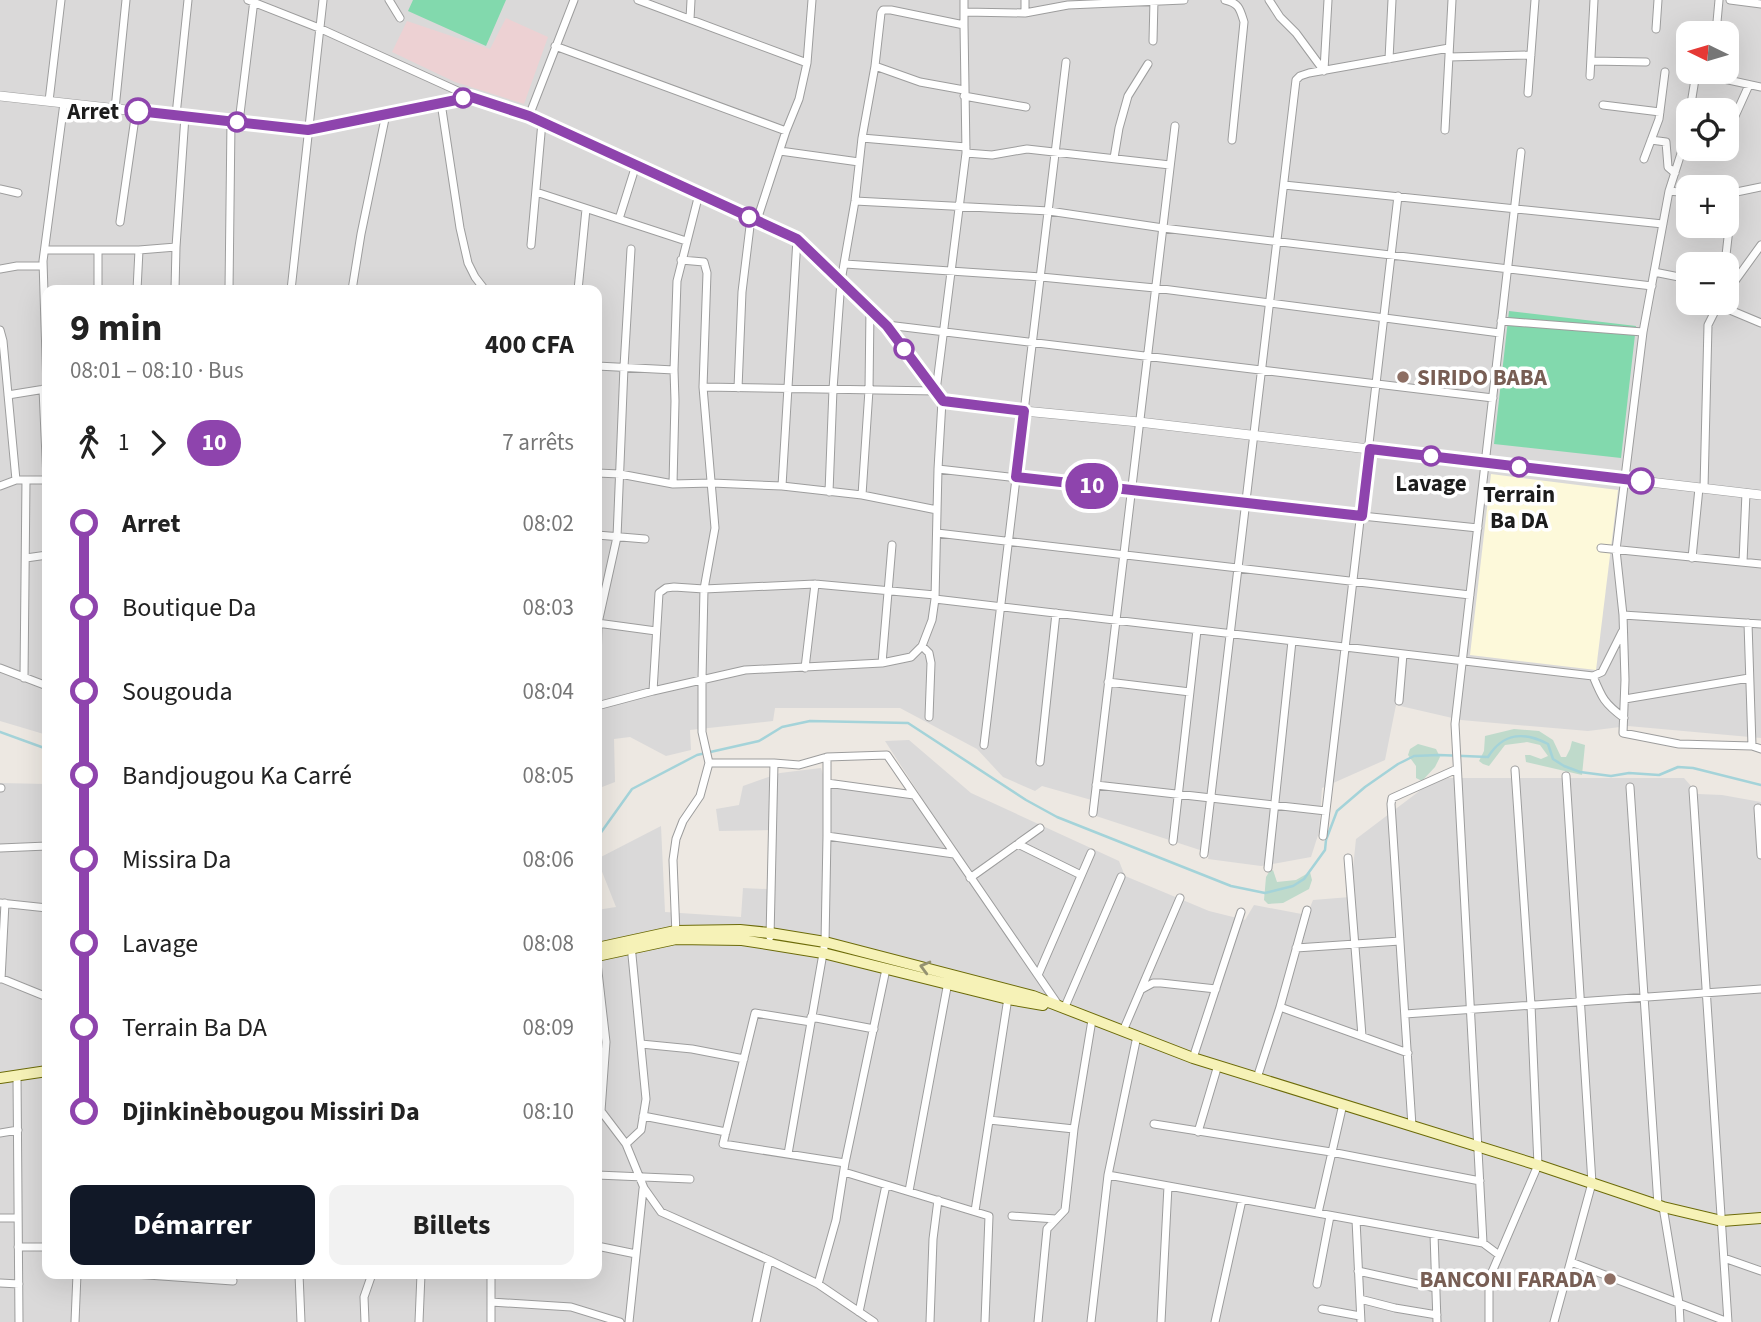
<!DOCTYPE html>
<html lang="fr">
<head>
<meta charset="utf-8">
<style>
  body { margin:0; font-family:"Source Sans 3",sans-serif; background:#f2f2f2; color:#222; height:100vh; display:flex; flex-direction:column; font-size:26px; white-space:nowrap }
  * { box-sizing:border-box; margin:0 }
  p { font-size:23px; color:#767676 }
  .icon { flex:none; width:38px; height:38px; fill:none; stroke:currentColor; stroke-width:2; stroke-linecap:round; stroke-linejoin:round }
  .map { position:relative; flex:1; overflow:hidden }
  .details { position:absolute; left:42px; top:285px; width:560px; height:994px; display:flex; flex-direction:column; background:#fff; border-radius:14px; box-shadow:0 7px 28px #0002 }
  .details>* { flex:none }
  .badge { padding:0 14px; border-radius:23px; font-size:24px; line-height:46px }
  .needle { width:46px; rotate:275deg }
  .buttons { position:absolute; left:1676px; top:21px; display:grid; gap:14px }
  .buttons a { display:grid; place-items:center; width:63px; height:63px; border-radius:14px; background:#fff; box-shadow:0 7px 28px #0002; font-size:35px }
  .map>.badge { position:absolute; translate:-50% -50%; box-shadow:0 0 0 4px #fff }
  .legs { display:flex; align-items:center; gap:10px; height:77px; padding:0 28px; font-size:23px }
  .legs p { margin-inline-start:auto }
  .overview { display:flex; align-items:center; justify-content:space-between; height:119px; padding:0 28px }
  h1 { font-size:38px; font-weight:700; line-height:52px }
  .action { display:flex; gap:14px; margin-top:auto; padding:14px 28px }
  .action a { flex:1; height:80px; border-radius:14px; background:#111827; color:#fff; font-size:28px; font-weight:700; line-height:80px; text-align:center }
  .action a+a { background:#f2f2f2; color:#222 }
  ul { padding:0 28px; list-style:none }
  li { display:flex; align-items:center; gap:24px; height:84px; font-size:26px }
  li i { display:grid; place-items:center; width:10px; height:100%; margin:0 9px; background:currentColor }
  li i::after { content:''; width:18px; height:18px; margin:-9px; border:5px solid; border-radius:50%; background:#fff }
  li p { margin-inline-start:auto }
  li:first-child i { background:linear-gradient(#0000 50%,currentColor 0) }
  li:last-child i { background:linear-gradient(currentColor 50%,#0000 0) }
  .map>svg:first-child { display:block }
  .residential { fill:#dad9d9; fill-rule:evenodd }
  .commercial { fill:#edd1d3 }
  .education { fill:#fdf9da }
  .wetland { fill:#bfdacb }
  .pitch { fill:#82d9ad }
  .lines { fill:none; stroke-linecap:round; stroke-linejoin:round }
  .stream { stroke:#a4d3d9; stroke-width:2.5 }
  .minor-casing { stroke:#9d9d9d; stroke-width:9 }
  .tertiary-casing { stroke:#9d9d9d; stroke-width:10 }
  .secondary-casing { stroke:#6c6b09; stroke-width:12 }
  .minor { stroke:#fff; stroke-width:7 }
  .tertiary { stroke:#fff; stroke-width:9 }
  .secondary { stroke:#f6f2b7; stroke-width:10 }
  .oneway { stroke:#949271 }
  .line-1-casing { stroke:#fff; stroke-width:16 }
  .line-1 { stroke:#8e44ad; stroke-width:10 }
  .stop-1-dot { fill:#fff; stroke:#8e44ad; stroke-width:3.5 }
  .education-dot { fill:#8d6e63; stroke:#fff; stroke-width:2.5 }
  .labels { text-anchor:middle; stroke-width:7; stroke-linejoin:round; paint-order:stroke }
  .stop-label { font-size:23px; font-weight:bold; fill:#1c1c1c; stroke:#fff }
  .education-label { font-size:23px; font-weight:bold; fill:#785e54; stroke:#fff; text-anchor:start }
</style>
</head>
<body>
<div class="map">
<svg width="1761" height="1322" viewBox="0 0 1761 1322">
  <rect width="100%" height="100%" fill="#ede8e2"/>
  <!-- residential -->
  <path class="residential" d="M0,0H1761V738L1628,726L1588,731L1461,720L1396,705L1385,760L1322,788L1319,832L1311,857L1261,866L1208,859L1209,853L1096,816L1095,801L1042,786L1035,791L1003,777L977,749L900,708H775L773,721L690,730L691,750L666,756L630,737L614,739L615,782L597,789V290H47V735L0,721ZM1689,33H1727V72H1689ZM1689,110H1727V149H1689ZM1689,187H1727V226H1689ZM1689,264H1727V303H1689Z
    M909,740L971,793L1119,861L1125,876L1209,911L1245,920L1254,905L1307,915L1313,900L1350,897L1356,839L1426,786L1448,778H1684L1698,794L1722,795L1761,802V1322H0V783L47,784V1274H597V910L616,907L597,859L661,826L665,912L741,917L743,888L767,889L771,830L719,831L716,809L739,805L743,786L780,773L821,768L825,781L920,795L885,741Z"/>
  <!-- commercial -->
  <path class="commercial" d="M506,18L548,37L524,104L455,82L392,52L407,21L490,49Z"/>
  <!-- education -->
  <path class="education" d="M1491,474L1618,490L1596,670L1470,655Z"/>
  <!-- wetland -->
  <path class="wetland" d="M1514,729L1539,731L1553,740L1561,757H1566L1570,749L1572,741L1585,745L1582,775L1526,762L1525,755H1530L1541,759L1548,756L1540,745L1527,742L1505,745L1489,766L1483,764L1479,761L1484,751L1485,736Z
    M1418,744L1436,749L1440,757L1435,767L1422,781L1416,778V766L1408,755L1410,749Z
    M1273,870L1277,882L1296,880L1310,872L1312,880L1309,889L1283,903L1268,904L1264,900L1266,877L1269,872Z"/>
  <!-- pitch -->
  <path class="pitch" d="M413,0H506L486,46L408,11Z
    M1509,311L1636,326L1621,458L1494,444Z"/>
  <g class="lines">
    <!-- stream -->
    <path class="stream" d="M0,732L47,749
      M597,838L632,789L697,755L759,741L782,727L810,721L908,723L1026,800L1057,817L1231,886L1265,893L1293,886L1304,879L1325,850L1326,840L1337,811L1365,787L1398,764L1414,756L1439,755L1488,757C1503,733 1523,731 1548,744L1553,759L1564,766L1580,772L1611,776L1629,773L1659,775L1678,767L1693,768L1761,785"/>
    <!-- minor casing -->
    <g class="minor-casing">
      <path id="minor" d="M248,0L319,28L471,97
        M389,0L400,18
        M638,0L807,63
        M964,0V12
        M1225,0C1239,3 1240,9 1244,22L1232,140
        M1269,0L1280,17L1296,33L1324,71
        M1730,0L1761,4
        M1025,13V0
        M690,19L691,0
        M1656,29L1658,0
        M1716,33L1719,0
        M1153,41L1154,0
        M555,46L786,131
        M1449,57L1531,55
        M1389,59L1392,0
        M1591,61L1646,62
        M875,66L920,82L964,90
        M1324,70L1328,0
        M1590,76L1594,0
        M1528,93L1535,0
        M964,96L1026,107
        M49,101L61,0
        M441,103L460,228L468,263L475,277L485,290
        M1603,105L1660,112
        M115,109L126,0
        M1690,110L1696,73L1761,87
        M176,115L188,0
        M529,116L574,0
        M1689,116L1684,144L1669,191L1643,332L1616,550L1623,615L1625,680L1623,733L1679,744L1752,746L1761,749
        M239,122L254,0
        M1731,125L1749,85
        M1445,130L1452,0
        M862,138L966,147
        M1651,140L1666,142L1668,167L1675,173
        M780,151L859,162
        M966,153L992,155L1027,149L1170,165
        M1114,158L1119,128L1128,96L1148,64
        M1644,159L1659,119L1665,72
        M1284,185L1663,224
        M0,189L18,193
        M1669,191L1689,193
        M536,192L686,241
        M1727,194L1761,187
        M855,201L1049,211L1163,228L1652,286
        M619,219L636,165
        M757,220L786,131L799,99L807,63L812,0
        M120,222L136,111
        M531,245L542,122
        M45,250H139L176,247
        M681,260L704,262L707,273L703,387L715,528L704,589L702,679V732L709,763
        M845,264L1041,277L1155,288L1500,333
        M1725,264L1733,193
        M0,269L17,266H43
        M1654,272L1689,279
        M98,290V251
        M137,290L139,250
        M175,290L176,247L185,116
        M229,290L231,121
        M291,290L323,0
        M352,290L361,234L386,114
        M578,290L586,209
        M1727,292L1761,245
        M1501,321L1643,332
        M887,325L1493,398
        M0,330L3,341L16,480
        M597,366L674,370
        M703,387L936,391L966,153L964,25
        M738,388L742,292L751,218
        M47,389L43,261L64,103
        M8,395L45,389
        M938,469L1246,504L1478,528
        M597,473L620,474L673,484L712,483L782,486L862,495L937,510
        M673,484L675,401L674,370L677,281L699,194
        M0,486L16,480H47L43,389
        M782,486L797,239
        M1704,488L1708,325L1718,305L1761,323
        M829,492L833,389L841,281L855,201L862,138L875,66L881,13L883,10H891L964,25V12L1025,13L1068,5L1184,0
        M862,495L869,390L870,309
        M937,533L1470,595
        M597,535L645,539
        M1601,548L1761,564
        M26,558L47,555
        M1692,558L1699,488
        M1743,562L1746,493
        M935,599L1593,676L1602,672L1622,632
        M1623,615L1761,624
        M597,623L656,631
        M1748,623L1752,746
        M922,646L929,653L931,663L929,717
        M882,663L892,545
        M0,668L47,686
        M597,668L598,623L617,537L624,367L631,249
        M805,668L815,584
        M1593,676C1602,698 1604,703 1624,718
        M24,678L26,480
        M1108,682L1190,692
        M653,691L659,593L666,588L674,587L704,589L815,584L935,595
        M1625,699L1749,678
        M1399,701L1403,654
        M597,706L653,691L745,670L882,663L911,657L922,646L932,620L935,599L938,469L942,401
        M984,745L1066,62
        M1040,762L1056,613
        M827,783L914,795
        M1096,785L1326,811
        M1630,787L1658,1205
        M0,788H1
        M1693,790L1728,1322
        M1758,808L1761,855
        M1093,813L1175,126
        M827,836L954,854
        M1323,836L1398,196
        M1173,841L1197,630
        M1018,844L1081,875
        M0,848L47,846
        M1204,854L1296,80L1300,76L1309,73L1449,48
        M1348,858L1362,1036
        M1268,868L1292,641
        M970,878L1040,828
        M0,903L47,908
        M676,935L673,860L676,839L683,821L700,796L709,763H774L799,765L827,757L887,755L1059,1006
        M770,937L774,763
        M1296,948L1400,941
        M597,963L606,1042L601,1111
        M1038,975L1091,853
        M0,978L47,997
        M1,979L5,903
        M1142,989L1153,983H1161L1216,989
        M1280,1007L1408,1053
        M1064,1009L1121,877
        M1405,1014L1761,989
        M811,1017L874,1029
        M811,1022L755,1013L723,1144L845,1163
        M1123,1031L1180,898
        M641,1044L692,1049L744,1059
        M1193,1058L1241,912
        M17,1076L19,1322
        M1257,1078L1280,1007L1307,910
        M597,1109L601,1111L626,1144L644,1188L661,1212L769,1260L818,1284L874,1322
        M643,1116L726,1132
        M989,1120L1074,1129
        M1154,1124L1331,1152L1480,1181
        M1412,1126L1391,804L1392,798L1457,769
        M1198,1132L1218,1065
        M0,1133L18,1130
        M626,1144L641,1130L646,1099L631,945
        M788,1154L825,942L827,836V757
        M844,1172L989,1216L985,1322
        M597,1175L690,1179
        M1108,1175L1483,1243L1499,1255
        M909,1191L948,982
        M1663,1207L1679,1303L1680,1322
        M975,1211L1008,998
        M1318,1213L1343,1104
        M1012,1216L1056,1219
        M0,1218H18
        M1356,1220L1361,1322
        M1434,1234L1437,1322
        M1483,1243L1455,724L1521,152
        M597,1246L636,1254
        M18,1247H47
        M1724,1258L1761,1271
        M1571,1262L1728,1322
        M1358,1271L1436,1288
        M133,1274L233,1281
        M299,1274L301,1322
        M0,1283L19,1284
        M818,1284L836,1220L845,1163L886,969
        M1317,1284L1330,1216
        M1360,1299L1395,1308L1437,1315
        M491,1302L571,1307L620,1322
        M1322,1309L1360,1316
        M859,1312L886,1185
        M75,1322L77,1274
        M365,1322L364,1297L372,1274
        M419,1322L421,1274
        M491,1322V1274
        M629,1322L643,1189
        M756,1322L769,1260
        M930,1322L933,1239L938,1200
        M1038,1322L1047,1229L1065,1210L1074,1129L1092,1020
        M1091,1322L1108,1175L1137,1036
        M1161,1322L1168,1186
        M1215,1322L1242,1200
        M1489,1322V1279L1538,1165L1531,1005L1515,770
        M1554,1322L1592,1183L1566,776"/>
    </g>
    <!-- tertiary casing -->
    <g class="tertiary-casing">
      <path id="tertiary" d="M0,96L308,130L471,97L529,116L797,239L887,325L942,401L1024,411L1139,422L1761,495"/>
    </g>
    <!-- secondary casing -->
    <g class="secondary-casing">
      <path id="secondary" d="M597,948L675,931L740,930L770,933L825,942L1033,996L1193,1058L1538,1165L1663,1207L1722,1221L1761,1218
        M597,956L676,939L742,940L823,953L1008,999L1043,1005
        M0,1078L47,1071"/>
    </g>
    <!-- minor -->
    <use href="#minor" class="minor"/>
    <!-- tertiary -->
    <use href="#tertiary" class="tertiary"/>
    <!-- secondary -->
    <use href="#secondary" class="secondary"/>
  </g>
  <!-- one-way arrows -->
  <defs><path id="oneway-chevron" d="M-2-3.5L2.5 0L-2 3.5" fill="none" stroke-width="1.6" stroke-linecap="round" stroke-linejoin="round" transform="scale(1.75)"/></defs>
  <use class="oneway" href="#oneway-chevron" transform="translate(925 967) rotate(-165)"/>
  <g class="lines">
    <!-- line-1 casing -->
    <g class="line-1-casing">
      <path id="line-1" d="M138,111L308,130L471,97L529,116L797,239L887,326L943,401L1024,411L1016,477L1362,516L1370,449L1641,481"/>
    </g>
    <!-- line-1 -->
    <use href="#line-1" class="line-1"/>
  </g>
  <!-- markers -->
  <g class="stop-1-dot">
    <circle cx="463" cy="98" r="9"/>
    <circle cx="138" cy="111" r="12"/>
    <circle cx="237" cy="122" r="9"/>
    <circle cx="749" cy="217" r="9"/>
    <circle cx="904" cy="349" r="9"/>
    <circle cx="1431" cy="456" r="9"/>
    <circle cx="1519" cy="467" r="9"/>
    <circle cx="1641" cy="481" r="12"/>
  </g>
  <g class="education-dot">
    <circle cx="1403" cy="377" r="7"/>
    <circle cx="1610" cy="1279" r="7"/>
  </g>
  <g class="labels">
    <!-- stop labels -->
    <g class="stop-label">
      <text x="119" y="119" text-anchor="end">Arret</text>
      <text x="1431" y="491">Lavage</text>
      <text x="1519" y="502">Terrain<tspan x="1519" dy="26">Ba DA</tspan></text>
    </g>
    <!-- education labels -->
    <g class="education-label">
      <text x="1417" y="385">SIRIDO BABA</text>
      <text x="1596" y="1287" text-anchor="end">BANCONI FARADA</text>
    </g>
  </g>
</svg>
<div class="buttons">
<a><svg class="needle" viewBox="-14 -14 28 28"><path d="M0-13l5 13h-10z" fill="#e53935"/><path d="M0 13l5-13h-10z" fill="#767676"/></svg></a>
<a><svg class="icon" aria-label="locate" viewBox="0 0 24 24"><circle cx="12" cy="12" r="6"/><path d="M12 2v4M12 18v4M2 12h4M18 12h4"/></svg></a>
<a>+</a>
<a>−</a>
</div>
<b class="badge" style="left:1092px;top:486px;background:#8e44ad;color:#fff">10</b>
<section class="details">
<div class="overview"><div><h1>9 min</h1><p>08:01 – 08:10 · Bus</p></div><b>400 CFA</b></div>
<div class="legs"><svg class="icon" aria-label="walk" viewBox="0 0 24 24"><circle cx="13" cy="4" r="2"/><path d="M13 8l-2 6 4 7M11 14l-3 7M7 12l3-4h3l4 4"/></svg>1<svg class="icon" aria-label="forward" viewBox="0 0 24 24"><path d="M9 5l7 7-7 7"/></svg><b class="badge" style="background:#8e44ad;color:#fff">10</b><p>7 arrêts</p></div>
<ul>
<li><i style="color:#8e44ad"></i><b>Arret</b><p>08:02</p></li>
<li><i style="color:#8e44ad"></i><span>Boutique Da</span><p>08:03</p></li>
<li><i style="color:#8e44ad"></i><span>Sougouda</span><p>08:04</p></li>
<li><i style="color:#8e44ad"></i><span>Bandjougou Ka Carré</span><p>08:05</p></li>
<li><i style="color:#8e44ad"></i><span>Missira Da</span><p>08:06</p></li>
<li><i style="color:#8e44ad"></i><span>Lavage</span><p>08:08</p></li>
<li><i style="color:#8e44ad"></i><span>Terrain Ba DA</span><p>08:09</p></li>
<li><i style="color:#8e44ad"></i><b>Djinkinèbougou Missiri Da</b><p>08:10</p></li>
</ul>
<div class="action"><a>Démarrer</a><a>Billets</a></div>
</section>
</div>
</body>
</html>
